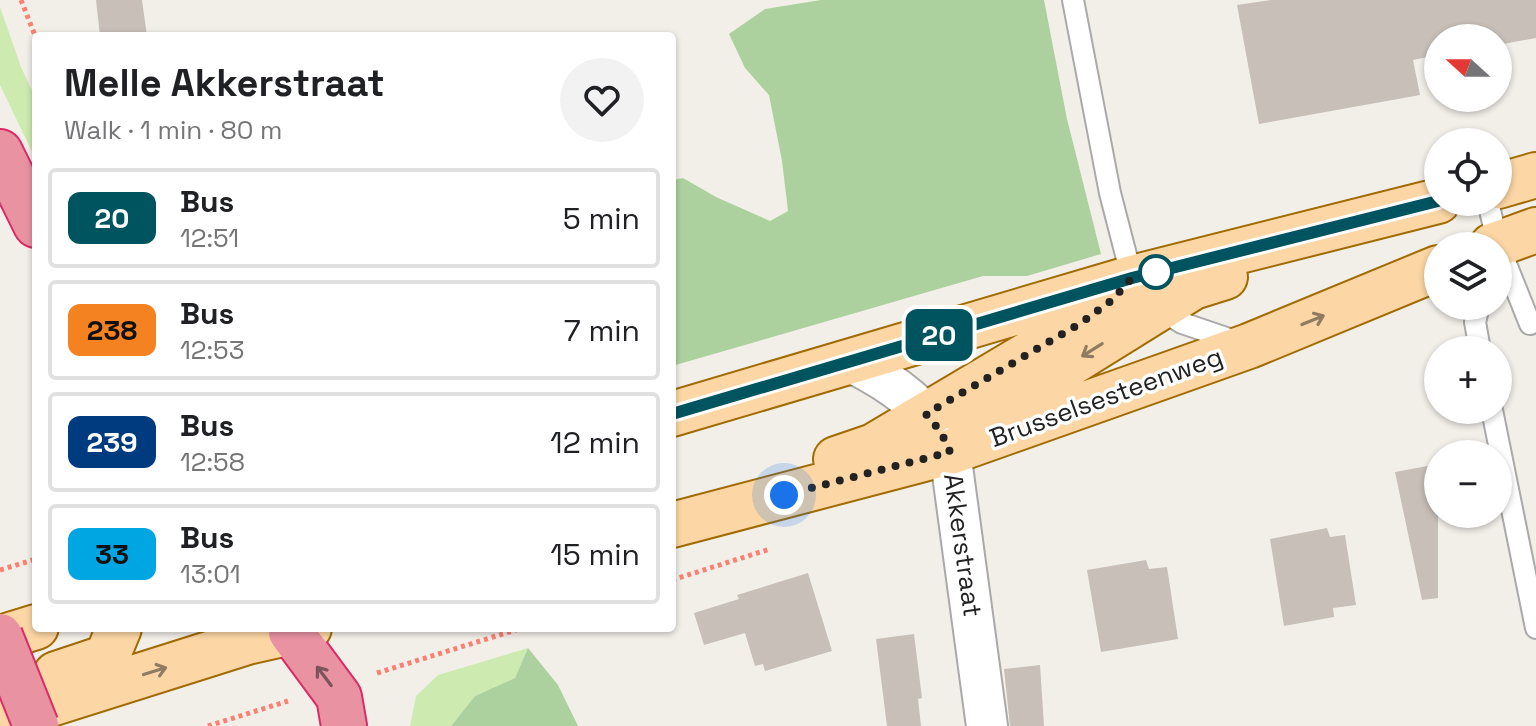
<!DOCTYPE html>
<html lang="en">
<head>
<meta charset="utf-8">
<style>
  body { margin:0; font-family:"Space Grotesk",sans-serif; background:#f2f2f2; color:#202124; height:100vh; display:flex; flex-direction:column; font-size:30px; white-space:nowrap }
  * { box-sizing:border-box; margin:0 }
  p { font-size:26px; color:#757577 }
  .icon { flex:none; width:44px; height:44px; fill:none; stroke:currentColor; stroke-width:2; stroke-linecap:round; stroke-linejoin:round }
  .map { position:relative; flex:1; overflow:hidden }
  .sheet { position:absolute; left:32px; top:32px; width:644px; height:600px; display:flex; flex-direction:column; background:#fff; border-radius:8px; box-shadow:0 2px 6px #0004 }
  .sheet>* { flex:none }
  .badge { padding:0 16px; border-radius:12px; font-size:28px; line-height:52px }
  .needle { width:52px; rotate:291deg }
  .controls { position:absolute; left:1424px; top:24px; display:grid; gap:16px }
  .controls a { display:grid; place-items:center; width:88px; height:88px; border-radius:50%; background:#fff; box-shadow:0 2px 6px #0004; font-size:40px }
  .you { position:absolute; width:40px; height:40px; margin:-20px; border:6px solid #fff; border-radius:50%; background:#1a73e8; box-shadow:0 0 0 12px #1a73e833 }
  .map>.badge { position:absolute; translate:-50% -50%; box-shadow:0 0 0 4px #fff }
  .round { display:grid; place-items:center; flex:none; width:84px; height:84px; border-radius:42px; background:#f2f2f2 }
  .overview { display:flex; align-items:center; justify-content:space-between; height:136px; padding:0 32px }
  h1 { font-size:38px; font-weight:600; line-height:60px }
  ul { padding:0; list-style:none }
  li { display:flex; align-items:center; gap:24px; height:100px; margin:0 16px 12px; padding:0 16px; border:4px solid #e0e0e0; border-radius:8px }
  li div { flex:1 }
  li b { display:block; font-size:30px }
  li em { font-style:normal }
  li .badge { min-width:88px; font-weight:700; text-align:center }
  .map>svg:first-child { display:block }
  .grass { fill:#cdebb0 }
  .forest { fill:#add19e }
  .building { fill:#c7bfb8 }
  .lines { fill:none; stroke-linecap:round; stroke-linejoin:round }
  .lane-casing { stroke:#a9a9a9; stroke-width:24 }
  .street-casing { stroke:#a9a9a9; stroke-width:44 }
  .primary-casing { stroke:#a06b00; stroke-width:48 }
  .highway-casing { stroke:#dc2a67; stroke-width:48 }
  .path { stroke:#fa8072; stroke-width:5; stroke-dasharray:4 4; stroke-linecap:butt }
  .lane { stroke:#fff; stroke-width:20 }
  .street { stroke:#fff; stroke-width:40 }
  .primary { stroke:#fcd6a4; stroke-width:44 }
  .highway { stroke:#e892a2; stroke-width:44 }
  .highway-bridge-casing { stroke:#dc2a67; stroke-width:48; stroke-linecap:butt }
  .highway-bridge { stroke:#e892a2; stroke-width:44 }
  .oneway { stroke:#8f7c63 }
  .oneway2 { stroke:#7b545c }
  .line-casing { stroke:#fff; stroke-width:18 }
  .line { stroke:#005460; stroke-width:12 }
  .walk { stroke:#222; stroke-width:8; stroke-dasharray:0 14.4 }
  .stop-dot { fill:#fff; stroke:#005460; stroke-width:4 }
  .labels { text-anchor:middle; stroke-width:7; stroke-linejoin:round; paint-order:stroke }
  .street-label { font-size:26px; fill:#222; stroke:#fff }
</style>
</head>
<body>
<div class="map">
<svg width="1536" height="726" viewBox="0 0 1536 726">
  <rect width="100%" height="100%" fill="#f2efe9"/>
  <!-- grass -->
  <path class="grass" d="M0,7L21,67L36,99V160L0,85Z
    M528,648L515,678L475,696L451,726H410L416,696L438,675Z"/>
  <!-- forest -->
  <path class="forest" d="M821,0H1044L1067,119L1101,254L1027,276H983L672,366V180L683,178L716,197L770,221L788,211L782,161L769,95L745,68L729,34L765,9Z
    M528,648L558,685L578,726H451L475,696L515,678Z"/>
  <!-- building -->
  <path class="building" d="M96,0H142L147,36H100Z
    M1271,0H1536V38L1498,45V38H1438V55L1413,60L1420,95L1259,124L1237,5Z
    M1438,464V598L1422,600L1395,472Z
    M1327,528L1330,537L1345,535L1356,605L1333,608L1334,617L1284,626L1270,539Z
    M1146,560L1149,569L1167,567L1178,639L1101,652L1087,570Z
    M808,573L832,651L765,671L763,664L755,666L745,633L704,645L694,613L739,599L737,595Z
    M914,634L922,698L918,699L921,726H887L876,639Z
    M1040,665L1044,726H1010L1004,669Z"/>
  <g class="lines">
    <!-- lane casing -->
    <g class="lane-casing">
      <path id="lane" d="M1073,0L1110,193L1132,278L1134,281
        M1488,202L1498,244L1530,324
        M1479,306L1475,322L1480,350
        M1158,308L1182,323L1238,342
        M1492,410L1536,628"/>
    </g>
    <!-- street casing -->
    <g class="street-casing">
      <path id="street" d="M851,362C894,383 929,408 950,452L987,726"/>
    </g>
    <!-- primary casing -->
    <g class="primary-casing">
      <path id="primary" d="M1498,186L1536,175
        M1492,246L1536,230
        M672,414L1132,278L1438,201
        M970,431L992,412L1193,287L1225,277
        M836,459L874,446L1081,323L1112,300L1120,292
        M672,525L950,452L1249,346L1438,268
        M0,638L36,627
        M56,674L107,657L119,628
        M0,720L247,642L309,628"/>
    </g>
    <!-- highway casing -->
    <g class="highway-casing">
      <path id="highway" d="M0,152L36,225
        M291,632L339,697L344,726"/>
    </g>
    <!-- path -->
    <path class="path" d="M21,0L36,38
      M0,570L36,559
      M672,580L770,549
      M377,673L522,628
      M208,726L288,701"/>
    <!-- lane -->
    <use href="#lane" class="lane"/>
    <!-- street -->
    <use href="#street" class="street"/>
    <!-- primary -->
    <use href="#primary" class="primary"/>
    <!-- highway -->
    <use href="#highway" class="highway"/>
    <!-- highway-bridge casing -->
    <g class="highway-bridge-casing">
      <path id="highway-bridge" d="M0,636L36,726"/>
    </g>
    <!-- highway-bridge -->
    <use href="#highway-bridge" class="highway-bridge"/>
  </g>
  <!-- one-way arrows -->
  <defs><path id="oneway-shaft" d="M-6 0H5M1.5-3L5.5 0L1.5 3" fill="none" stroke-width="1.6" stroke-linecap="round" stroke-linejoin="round" transform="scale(2)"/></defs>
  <g class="oneway">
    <use href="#oneway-shaft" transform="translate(1313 320) rotate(-22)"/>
    <use href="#oneway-shaft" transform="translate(1092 350) rotate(148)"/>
    <use href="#oneway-shaft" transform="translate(155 671) rotate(-17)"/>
  </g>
  <use class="oneway2" href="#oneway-shaft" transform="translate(324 676) rotate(-127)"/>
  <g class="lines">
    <!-- line casing -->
    <g class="line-casing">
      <path id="line" d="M672,414L1132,278L1438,201"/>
    </g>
    <!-- line -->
    <use href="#line" class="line"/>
    <!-- walk -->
    <path class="walk" d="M784,495L950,452L941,432L926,414L1081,323L1112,300L1132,278L1162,271L1156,272"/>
  </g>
  <!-- markers -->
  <circle class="stop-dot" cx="1156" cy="272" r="16"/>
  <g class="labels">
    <!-- street labels -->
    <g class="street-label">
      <text transform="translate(1106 397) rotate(-20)" y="9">Brusselsesteenweg</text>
      <text transform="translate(963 545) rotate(82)" y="9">Akkerstraat</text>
    </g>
  </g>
</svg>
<div class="controls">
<a><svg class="needle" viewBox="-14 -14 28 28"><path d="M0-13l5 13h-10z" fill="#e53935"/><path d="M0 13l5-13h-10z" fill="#757577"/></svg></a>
<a><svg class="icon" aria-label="locate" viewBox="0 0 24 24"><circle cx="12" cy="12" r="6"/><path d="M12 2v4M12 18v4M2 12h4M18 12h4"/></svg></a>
<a><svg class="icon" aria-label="layers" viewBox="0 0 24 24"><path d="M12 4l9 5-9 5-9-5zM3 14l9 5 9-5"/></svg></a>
<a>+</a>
<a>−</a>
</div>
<div class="you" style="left:784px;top:495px"></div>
<b class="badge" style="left:939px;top:335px;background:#005460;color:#fff">20</b>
<section class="sheet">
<div class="overview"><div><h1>Melle Akkerstraat</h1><p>Walk · 1 min · 80 m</p></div><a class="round"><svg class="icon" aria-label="heart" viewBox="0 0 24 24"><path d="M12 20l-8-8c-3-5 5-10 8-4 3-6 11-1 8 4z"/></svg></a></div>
<ul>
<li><span class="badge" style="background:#005460;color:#fff">20</span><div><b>Bus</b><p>12:51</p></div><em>5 min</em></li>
<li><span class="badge" style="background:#f58220;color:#111">238</span><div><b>Bus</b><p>12:53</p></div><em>7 min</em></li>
<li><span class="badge" style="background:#003b80;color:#fff">239</span><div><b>Bus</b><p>12:58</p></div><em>12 min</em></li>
<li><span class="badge" style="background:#00a6e2;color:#111">33</span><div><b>Bus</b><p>13:01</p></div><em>15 min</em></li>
</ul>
</section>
</div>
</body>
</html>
